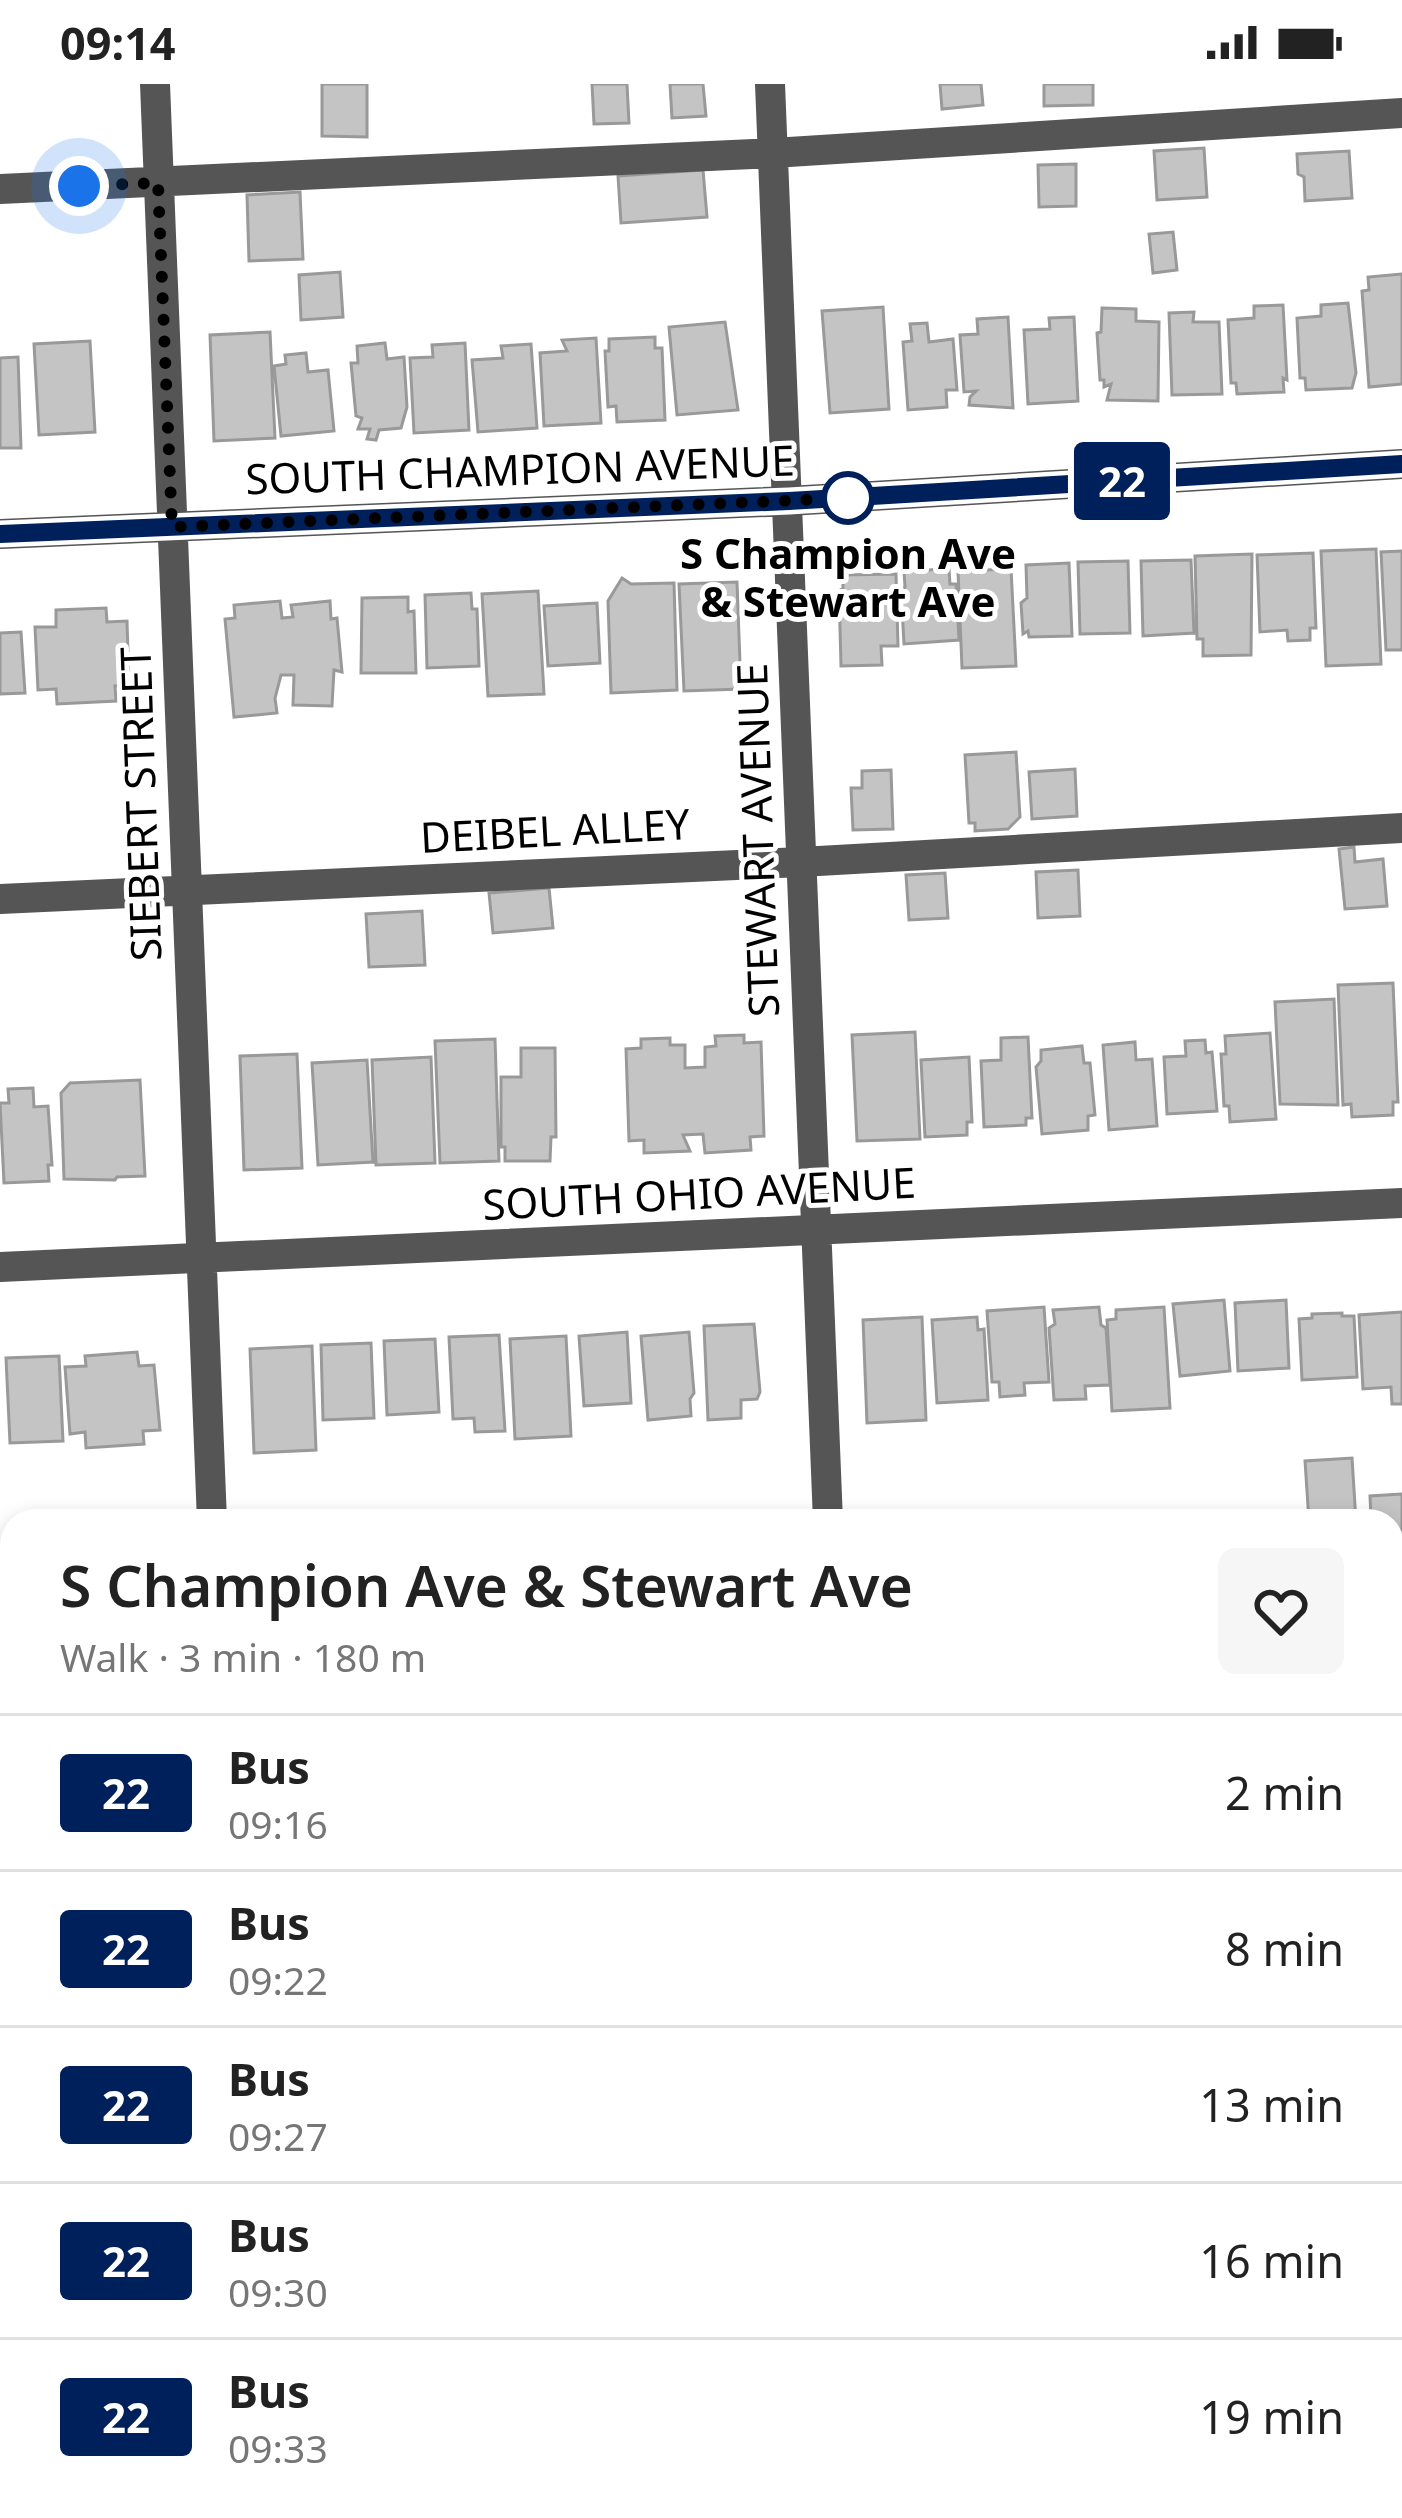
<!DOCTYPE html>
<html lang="en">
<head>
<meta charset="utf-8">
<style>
  body { margin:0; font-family:"Noto Sans",sans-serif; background:#f6f6f6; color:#222; height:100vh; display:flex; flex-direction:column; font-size:45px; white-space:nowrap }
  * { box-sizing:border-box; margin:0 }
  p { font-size:39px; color:#767676 }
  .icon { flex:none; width:66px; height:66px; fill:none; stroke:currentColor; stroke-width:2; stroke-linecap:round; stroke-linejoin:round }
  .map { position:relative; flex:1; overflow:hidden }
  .panel { position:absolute; left:0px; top:1425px; width:1404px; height:1011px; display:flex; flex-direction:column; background:#fff; border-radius:36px 36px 0 0; box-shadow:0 6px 18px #0003 }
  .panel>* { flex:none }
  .badge { padding:0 24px; border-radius:9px; font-size:42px; line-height:78px }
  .you { position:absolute; width:60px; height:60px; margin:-30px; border:9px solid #fff; border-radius:50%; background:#1a73e8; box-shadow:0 0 0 18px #1a73e833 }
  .map>.badge { position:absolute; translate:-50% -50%; box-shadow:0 0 0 6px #fff }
  .round { display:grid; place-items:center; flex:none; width:126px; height:126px; border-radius:18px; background:#f6f6f6 }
  .headline { display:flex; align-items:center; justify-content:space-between; height:204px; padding:0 60px }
  h1 { font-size:57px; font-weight:600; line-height:90px }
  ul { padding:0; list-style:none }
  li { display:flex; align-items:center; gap:36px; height:156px; padding:0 60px; border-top:3px solid #e0e0e0 }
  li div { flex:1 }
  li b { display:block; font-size:45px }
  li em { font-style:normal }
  li .badge { min-width:132px; font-weight:700; text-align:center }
  .status { display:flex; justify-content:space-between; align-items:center; height:84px; padding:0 60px; background:#fff; direction:ltr }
  .status svg { height:33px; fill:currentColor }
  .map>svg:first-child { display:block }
  .building { fill:#c4c4c4; stroke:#999; stroke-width:3 }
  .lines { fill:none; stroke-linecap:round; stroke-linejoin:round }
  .minor { stroke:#555; stroke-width:30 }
  .line-casing { stroke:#fff; stroke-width:27 }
  .line { stroke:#00205b; stroke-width:18 }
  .walk { stroke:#000; stroke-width:12; stroke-dasharray:0 21.6 }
  .stop-dot { fill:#fff; stroke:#00205b; stroke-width:6 }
  .labels { text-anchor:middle; stroke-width:10; stroke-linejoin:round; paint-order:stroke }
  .street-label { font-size:42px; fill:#000; stroke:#fff }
  .stop-label { font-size:42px; font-weight:bold; fill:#000; stroke:#fff }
</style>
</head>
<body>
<div class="status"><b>09:14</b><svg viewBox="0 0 49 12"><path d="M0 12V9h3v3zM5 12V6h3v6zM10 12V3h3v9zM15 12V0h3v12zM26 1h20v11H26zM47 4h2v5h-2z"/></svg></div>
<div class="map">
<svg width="1402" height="2434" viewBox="0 0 1402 2434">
  <rect width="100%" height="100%" fill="#fff"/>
  <!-- building -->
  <path class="building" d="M322,0H367V53L322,52Z
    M592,0H627L629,39L594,40Z
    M670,0H703L706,32L672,34Z
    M940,0H981L983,21L942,25Z
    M1044,0H1093V21L1044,22Z
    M1204,64L1207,113L1157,116L1154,67Z
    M1349,67L1352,114L1305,117L1304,93L1298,90L1297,70Z
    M1076,80V122L1039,123L1038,81Z
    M703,86L707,133L621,139L618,92Z
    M300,108L303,175L249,177L247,111Z
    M1173,148L1177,186L1153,189L1149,150Z
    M340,188L343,233L301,236L299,191Z
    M1402,190V300L1369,303L1362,207L1369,206L1368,193Z
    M1348,219L1356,289L1352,304L1306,306L1305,294H1300L1297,234L1321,232V221Z
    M1283,221L1287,296L1283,294L1284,308L1237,310L1236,299H1231L1228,236L1254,234V222Z
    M883,223L889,325L830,329L822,227Z
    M1102,224L1136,225V237L1159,238L1158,317L1107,316L1111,300L1104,303V296H1100L1097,249L1101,248Z
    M1194,228L1193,238H1219L1222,310L1172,311L1169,229Z
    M1008,233L1013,324L969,321L970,313L976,307L964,308L960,251L978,250L977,235Z
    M1074,233L1078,317L1028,320L1024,246L1050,245L1049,234Z
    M725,238L738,326L677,331L669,243Z
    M927,239L929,258L953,255L957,306H946L947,323L908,326L903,258L912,257L910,240Z
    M270,248L275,354L214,357L210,251Z
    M655,253V264H662L665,336L617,338L616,322L608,323L605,267H609V255Z
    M596,254L601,339L544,342L540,269L567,267L562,256Z
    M90,257L95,348L39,351L34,260Z
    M385,259L387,275L404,273L407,323L401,344L379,346L376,356L367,355L370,345H358L362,334L356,332L351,279H358L357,262Z
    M465,259L469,346L414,349L410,274L433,273L432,261Z
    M531,260L537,344L478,348L472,276L503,274L501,262Z
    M306,269L308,288L328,286L334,347L281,352L274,282L286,280L285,271Z
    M18,273L21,364H0V274Z
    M1376,465L1381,580L1326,582L1321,467Z
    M1402,467V566H1386L1381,468Z
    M1313,469L1316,544H1310V556L1288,557L1287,546L1260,548L1257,471Z
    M1252,470L1251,571L1203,572V555H1197L1195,472Z
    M1191,476L1194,549L1143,552L1141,477Z
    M1128,477L1130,549L1080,550L1078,478Z
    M1069,479L1072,552L1029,553L1028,547L1023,550L1021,519L1027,514L1026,481Z
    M949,485L950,500H956L959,556L904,560L901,505L905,503L904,487Z
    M1011,485L1016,582L962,584L958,487Z
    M896,490L898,562H881L882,581L841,582L839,507L843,504V491Z
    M622,494L631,500L674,499L677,606L611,609L608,517Z
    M737,498L741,605L684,607L679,500Z
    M538,507L544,610L488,612L482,510Z
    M471,509L472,525H477L479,582L427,584L425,511Z
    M408,513V528L414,527L416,589H361L362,514Z
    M280,517L282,534L293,533L291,521L330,517L331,535L337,534L342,588L334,586L332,622L293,621L294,591H281L275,614L277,629L234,633L225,535L235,534L234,521Z
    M597,519L600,579L548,582L544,522Z
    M106,524L107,538L127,537L129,601L115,602L116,617L57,620L56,605L38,606L35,543H56V526Z
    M21,548L25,609L0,610V549Z
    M1016,668L1020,733L1008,745L975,747V739H969L965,671Z
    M1075,685L1077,732L1032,735L1029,688Z
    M891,686L893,745L853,746L851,704H862V687Z
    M1354,763L1355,778L1383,775L1387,822L1345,825L1339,765Z
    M1078,786L1080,832L1038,834L1036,788Z
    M945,789L948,834L909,836L906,791Z
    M549,804L553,844L493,849L489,809Z
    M422,827L425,881L369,883L366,830Z
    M1393,899L1398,1018H1393V1031L1352,1033L1351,1020L1343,1021L1338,901Z
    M1334,915L1338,1021L1280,1020L1275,918Z
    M915,948L920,1055L857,1057L852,951Z
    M1270,949L1276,1035L1230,1038L1229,1022H1224L1221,970H1226L1225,952Z
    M744,951V959L761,958L764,1052L750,1053L751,1066L705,1069L703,1050L683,1051L690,1067L644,1069V1056L629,1057L626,965L641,964V955L670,954V961H685V984L705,983V963L716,962L715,952Z
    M1028,953L1032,1034H1026V1041L984,1043L981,977L1001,976V954Z
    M495,955L499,1077L440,1079L435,957Z
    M1205,956L1206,969L1212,968L1217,1027L1167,1030L1164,973L1186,972L1185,957Z
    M1135,958L1136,976L1152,975L1157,1042L1109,1046L1103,961Z
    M1082,962L1084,979H1090L1095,1031L1088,1032V1046L1042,1050L1036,983L1041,977V966Z
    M521,964H555L556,1053H551L550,1077H505V1063H501V993H521Z
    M297,970L302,1084L244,1086L240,972Z
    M431,973L435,1079L376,1081L372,976Z
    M969,973L972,1038H967V1051L925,1053L921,976Z
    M367,976L373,1078L318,1081L312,979Z
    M140,996L145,1092L117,1093L115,1096L64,1095L61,1009L70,999Z
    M33,1004L34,1023L48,1022L52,1081H48L49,1097L4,1099L0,1019H9L8,1005Z
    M1224,1216L1230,1287L1180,1292L1173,1220Z
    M1286,1216L1289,1284L1238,1287L1235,1219Z
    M1044,1223L1049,1298L1024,1299L1025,1311L1000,1313L999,1298H992L987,1227Z
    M1099,1223L1101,1241L1106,1244L1110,1301L1085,1302L1086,1315L1054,1316L1049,1244L1055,1240L1053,1226Z
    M1164,1223L1170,1324L1112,1327L1107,1236L1116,1235V1226Z
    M1402,1228V1320H1392L1391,1303L1363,1305L1359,1231Z
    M1342,1229V1232H1354L1357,1293L1302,1296L1299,1235L1312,1234V1230Z
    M922,1233L926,1336L867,1339L863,1236Z
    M977,1233L978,1246L984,1245L988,1316L937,1319L932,1236Z
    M754,1240L760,1308L757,1315L741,1316V1334L708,1336L704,1242Z
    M627,1248L631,1319L584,1322L579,1252Z
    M689,1248L694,1309L690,1315L691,1332L648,1336L641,1252Z
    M499,1251L505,1347L475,1348L474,1334L453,1335L449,1253Z
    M566,1252L571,1352L515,1355L510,1255Z
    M435,1255L439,1328L387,1331L384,1257Z
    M371,1259L374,1334L323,1336L321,1261Z
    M312,1262L316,1366L254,1369L250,1265Z
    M137,1268L139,1282L154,1281L160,1346L143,1347L144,1360L86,1364L85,1348L70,1350L65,1283L86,1282L85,1272Z
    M59,1272L63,1357L10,1359L6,1274Z
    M1352,1374L1356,1437H1309L1305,1377Z
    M1402,1410V1454L1392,1455V1437H1371L1370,1412Z
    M0,1701H9L12,1805L0,1806Z
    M1402,1904V1986L1392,1987V1921L1398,1920L1397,1905Z
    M12,1982V2047H6L3,1983Z
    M108,2424H173V2431L108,2434Z
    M327,2424H397V2429L327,2432Z
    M719,2424H792L793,2434H702V2429L719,2428Z"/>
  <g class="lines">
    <!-- minor -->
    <path class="minor" d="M155,0L212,1437
      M770,0L828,1437
      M0,105L773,69L1402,29
      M0,450L789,417L1402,380
      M0,815L801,778L1402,744
      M0,1183L1402,1119
      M1392,1469H1402
      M0,1542L12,1541
      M1392,1824L1402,1823
      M0,1890L12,1889
      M0,2184L12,2183
      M255,2424L256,2434
      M620,2424V2434
      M872,2424V2434
      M1123,2424L1124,2434
      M1342,2424L1343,2434"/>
  </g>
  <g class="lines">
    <!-- line casing -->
    <g class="line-casing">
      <path id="line" d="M0,450L789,417L1402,380"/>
    </g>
    <!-- line -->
    <use href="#line" class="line"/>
    <!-- walk -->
    <path class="walk" d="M79,102L158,99L172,443L848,414"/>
  </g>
  <!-- markers -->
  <circle class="stop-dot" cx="848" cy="414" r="24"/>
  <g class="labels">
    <!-- street labels -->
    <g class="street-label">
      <text transform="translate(520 386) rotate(-2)" y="15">SOUTH CHAMPION AVENUE</text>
      <text transform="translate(141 720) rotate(-92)" y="15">SIEBERT STREET</text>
      <text transform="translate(555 747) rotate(-3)" y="15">DEIBEL ALLEY</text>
      <text transform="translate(758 756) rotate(-92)" y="15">STEWART AVENUE</text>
      <text transform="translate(699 1110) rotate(-3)" y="15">SOUTH OHIO AVENUE</text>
    </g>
    <!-- stop labels -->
    <g class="stop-label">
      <text x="848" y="485">S Champion Ave<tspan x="848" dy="48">&amp; Stewart Ave</tspan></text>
    </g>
  </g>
</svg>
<div class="you" style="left:79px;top:102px"></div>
<b class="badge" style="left:1122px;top:397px;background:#00205b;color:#fff">22</b>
<section class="panel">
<div class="headline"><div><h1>S Champion Ave &amp; Stewart Ave</h1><p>Walk · 3 min · 180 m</p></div><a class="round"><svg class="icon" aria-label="heart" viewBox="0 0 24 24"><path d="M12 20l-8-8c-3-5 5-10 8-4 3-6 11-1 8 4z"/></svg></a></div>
<ul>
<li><span class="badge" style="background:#00205b;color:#fff">22</span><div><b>Bus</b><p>09:16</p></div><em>2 min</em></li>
<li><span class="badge" style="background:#00205b;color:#fff">22</span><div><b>Bus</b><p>09:22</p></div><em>8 min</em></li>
<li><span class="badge" style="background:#00205b;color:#fff">22</span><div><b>Bus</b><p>09:27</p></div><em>13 min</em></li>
<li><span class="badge" style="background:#00205b;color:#fff">22</span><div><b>Bus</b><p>09:30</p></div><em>16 min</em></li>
<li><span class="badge" style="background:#00205b;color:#fff">22</span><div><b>Bus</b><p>09:33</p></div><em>19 min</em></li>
</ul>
</section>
</div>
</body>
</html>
